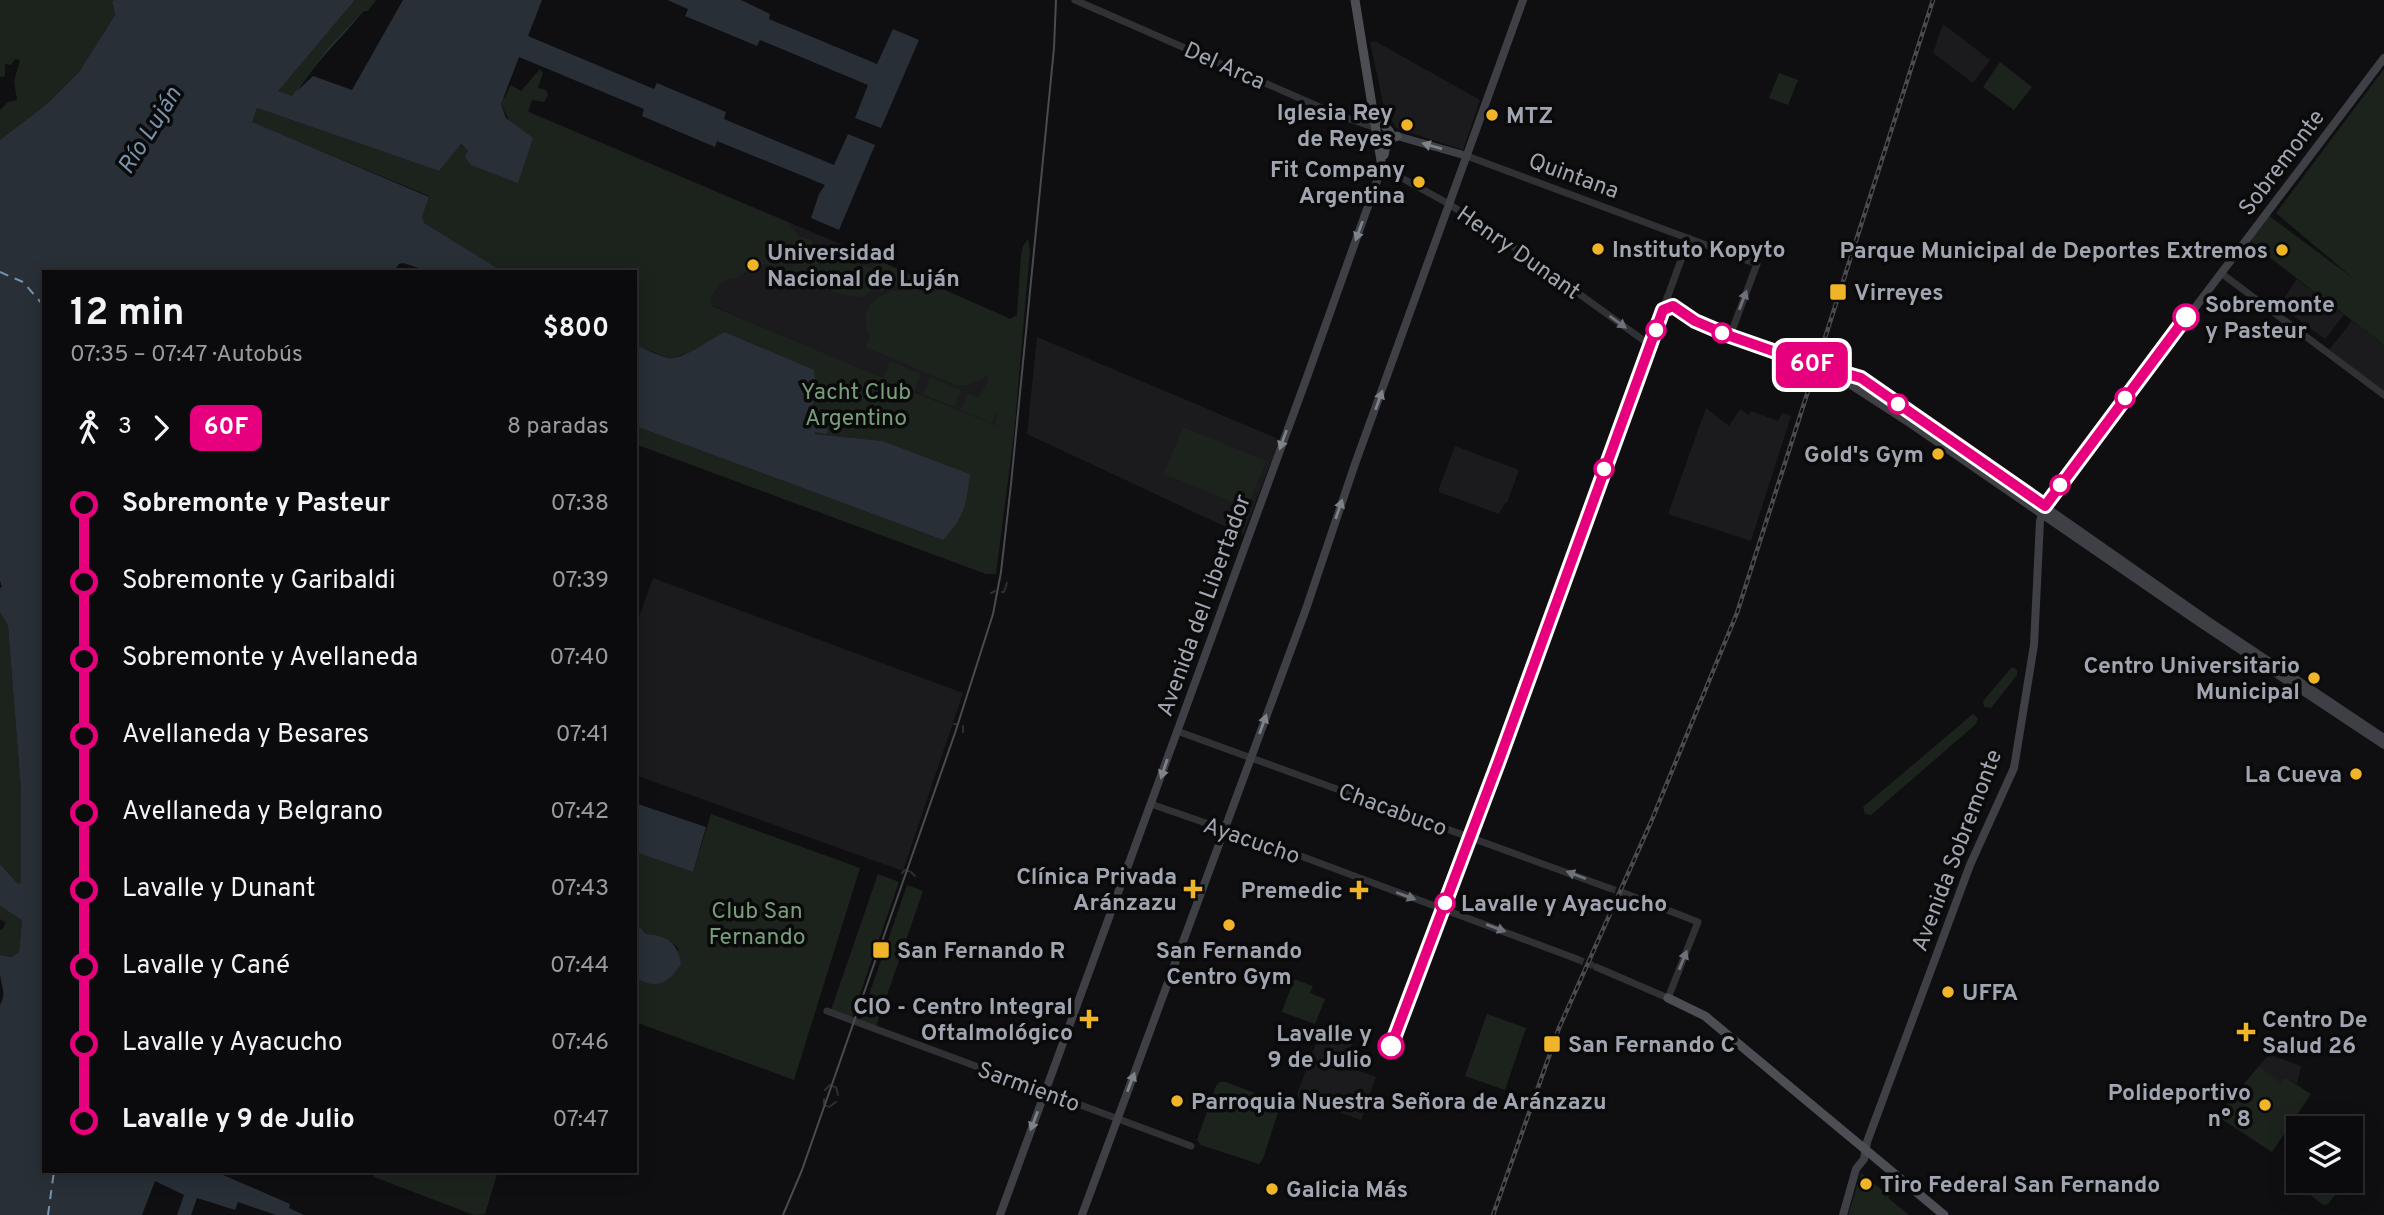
<!DOCTYPE html>
<html lang="es">
<head>
<meta charset="utf-8">
<style>
  body { margin:0; font-family:Overpass,sans-serif; background:#19191b; color:#f1f3f6; height:100vh; display:flex; flex-direction:column; font-size:26px; white-space:nowrap }
  * { box-sizing:border-box; margin:0 }
  p { font-size:23px; color:#9a9b9d }
  .icon { flex:none; width:38px; height:38px; fill:none; stroke:currentColor; stroke-width:2; stroke-linecap:round; stroke-linejoin:round }
  .map { position:relative; flex:1; overflow:hidden }
  .drawer { position:absolute; left:42px; top:270px; width:595px; height:903px; display:flex; flex-direction:column; background:#0b0b0d; border-radius:0px; box-shadow:0 4px 18px #0003,0 0 0 2px #2b2b2e }
  .drawer>* { flex:none }
  .badge { padding:0 14px; border-radius:10px; font-size:24px; line-height:46px }
  .tools { position:absolute; left:2286px; top:1116px; display:grid; gap:14px }
  .tools a { display:grid; place-items:center; width:77px; height:77px; border-radius:0px; background:#0b0b0d; box-shadow:0 4px 18px #0003,0 0 0 2px #2b2b2e; font-size:35px }
  .map>.badge { position:absolute; translate:-50% -50%; box-shadow:0 0 0 4px #fff }
  .legs { display:flex; align-items:center; gap:10px; height:77px; padding:0 28px; font-size:23px }
  .legs p { margin-inline-start:auto }
  .summary { display:flex; align-items:center; justify-content:space-between; height:119px; padding:0 28px }
  h1 { font-size:38px; font-weight:700; line-height:52px }
  ul { padding:0 28px; list-style:none }
  li { display:flex; align-items:center; gap:24px; height:77px; font-size:26px }
  li i { display:grid; place-items:center; width:10px; height:100%; margin:0 9px; background:currentColor }
  li i::after { content:''; width:18px; height:18px; margin:-9px; border:5px solid; border-radius:50%; background:#0b0b0d }
  li p { margin-inline-start:auto }
  li:first-child i { background:linear-gradient(#0000 50%,currentColor 0) }
  li:last-child i { background:linear-gradient(currentColor 50%,#0000 0) }
  .map>svg:first-child { display:block }
  .built { fill:#1b1b1d }
  .green { fill:#1c231d; fill-rule:evenodd }
  .water { fill:#282f36 }
  .lines { fill:none; stroke-linecap:round; stroke-linejoin:round }
  .stream { stroke:#282f36; stroke-width:2 }
  .ferry { stroke:#7692ad; stroke-width:2; stroke-dasharray:9 7; stroke-linecap:butt }
  .tertiary-tunnel { stroke:#2c2d31; stroke-width:7; stroke-dasharray:7 3.5; stroke-linecap:butt }
  .tertiary { stroke:#303135; stroke-width:7 }
  .secondary { stroke:#3e4045; stroke-width:8 }
  .primary { stroke:#4c4e54; stroke-width:9 }
  .tram { stroke:#494b50; stroke-width:2 }
  .rail-casing { stroke:#494b50; stroke-width:4.5 }
  .rail { stroke:#0a0a0b; stroke-width:2; stroke-dasharray:5; stroke-linecap:butt }
  .oneway { fill:#7e828b }
  .oneway2 { fill:#6e7179 }
  .line-1-casing { stroke:#fff; stroke-width:16 }
  .line-1 { stroke:#e6007e; stroke-width:10 }
  .poi-dot { fill:#f0b428; stroke:#0a0a0b; stroke-width:2.5 }
  .stop-1-dot { fill:#fff; stroke:#e6007e; stroke-width:3.5 }
  .labels { text-anchor:middle; stroke-width:7; stroke-linejoin:round; paint-order:stroke }
  .street-label { font-size:23px; fill:#a0a5b1; stroke:#0a0a0b }
  .poi-label { font-size:23px; font-weight:bold; fill:#a0a5b1; stroke:#0a0a0b; text-anchor:start }
  .stop-label { font-size:23px; font-weight:bold; fill:#a0a5b1; stroke:#0a0a0b; text-anchor:start }
  .park-label { font-size:23px; fill:#779d7b; stroke:#0a0a0b }
  .water-label { font-size:24px; font-style:italic; fill:#7692ad; stroke:#0a0a0b }
</style>
</head>
<body>
<div class="map">
<svg width="2384" height="1215" viewBox="0 0 2384 1215">
  <rect width="100%" height="100%" fill="#0f0f11"/>
  <!-- built -->
  <path class="built" d="M1943,24L1990,60L1973,83L1933,53Z
    M1375,41L1480,100L1463,150L1396,128L1384,107L1370,42Z
    M503,96L518,107L868,256L1022,324L1014,434L635,273L501,104Z
    M2297,279L2344,315L2325,339L2279,306Z
    M2352,321L2384,345V392L2329,350Z
    M1037,337L1276,438L1278,444L1243,535L1027,434Z
    M1706,408L1729,426L1740,409L1749,415L1751,411L1778,421L1782,413L1791,416L1751,541L1668,514Z
    M1455,446L1519,470L1507,503H1505L1499,514L1439,492V488Z
    M653,578L963,693L903,871L635,775V628Z
    M1323,1033L1352,1044L1345,1066L1376,1077L1361,1120L1299,1098L1297,1094L1319,1035Z
    M2271,1055L2301,1066L2297,1084L2285,1077L2280,1084L2259,1066L2268,1056Z"/>
  <!-- green -->
  <path class="green" d="M0,0H114L112,3L115,15L79,72L48,103L0,140V110L8,102L17,100L14,81L20,60L15,59L11,65L5,64V76L0,77Z
    M355,0H376L368,11H364L329,47L293,97L277,91Z
    M2000,62L2032,87L2014,110L1983,87Z
    M540,69L543,73L538,88L546,90L548,95L544,102L532,100L528,112L787,222L798,236L811,240L816,248C809,248 805,243 797,242L795,245L832,260L871,267V259H875L1010,319L1017,315L1021,255L1023,246L1028,239L1030,250L1014,434L996,574H986L635,444V426L943,540L970,474L883,441L814,434L815,432L828,424L808,420L816,394L813,370L725,332L688,353L671,359L635,345V271H502L423,223L422,217L429,196L251,122L257,108L439,171L460,144L468,151L509,120L501,104L511,85L521,91ZM765,264C800,271 827,297 864,297L873,289L882,292L889,285L908,289C880,291 856,304 870,338L865,347L956,385H968L987,376L988,382L979,396V398L968,393L961,410L992,423L996,413H998L995,424L1002,428L914,392L921,374L890,361L883,378L712,306L710,299C717,289 723,276 737,278L747,271Z
    M2384,69V345L2248,241L2268,215L2354,279L2276,213Z
    M1779,73L1798,80L1788,105L1769,98Z
    M930,377L961,390L954,407L923,394Z
    M1183,427L1266,461L1247,508L1164,474Z
    M0,612L8,626L21,791V883L18,885L0,864Z
    M2012,667L2017,670V675L1991,708L1984,707L1983,701Z
    M1973,714L1978,718L1976,724L1871,815L1865,814L1863,807Z
    M711,814L860,868L794,1080L635,1022V977L652,984L679,949C668,938 661,935 646,934L635,922V852L693,872Z
    M878,874L899,882L852,1017L831,1010Z
    M907,885L923,891L876,1027L860,1021Z
    M0,906L22,919L19,952L11,957L0,955V929L2,930L6,923L0,919Z
    M1294,979L1313,986L1310,993L1325,999L1315,1024L1282,1012Z
    M1487,1014L1526,1028L1505,1090L1465,1076Z
    M2259,1066L2280,1083L2285,1077L2311,1094L2272,1152L2217,1116Z
    M1220,1082H1226L1275,1101L1280,1106L1263,1159L1259,1164L1201,1145L1197,1140L1216,1086Z
    M373,1171H498L485,1214L474,1215L374,1177Z
    M1861,1173L1889,1196L1888,1198L1909,1215H1848Z
    M2299,1181H2346L2328,1204L2323,1205L2297,1184Z"/>
  <!-- water -->
  <path class="water" d="M114,0H355L278,91L292,96L329,47L364,10C342,38 315,62 296,92L313,76L352,90L403,0H542L528,36L654,89L657,83L726,112L724,119L834,165L848,134L875,145L839,230L811,218L819,194L825,185L717,141L715,147L642,116L644,109L519,57L501,104L506,118L533,138L518,183L471,165L465,157L468,151L461,144L439,171L257,108L252,122L429,197L422,217L424,223L502,271H428L403,263L399,264L394,271H44V1171H214L290,1204L289,1208L304,1215H276L238,1202L235,1210L197,1198L191,1215H177L184,1195L155,1181L142,1215H0V1005C7,993 1,986 0,974C0,968 0,961 0,955L11,957L19,952L22,920L0,906V864L18,884L21,883V791L8,626L0,612V588L2,587L0,581V140L48,103L79,72L115,15L112,2Z
    M667,0H741L770,14L769,19L877,64L893,29L919,40L881,128L855,118L868,85L760,40L757,46L685,16L688,9Z
    M725,332L814,370L816,394L808,420L828,424L827,434L815,432V434L883,441L970,474C966,506 965,516 943,540L635,426V345C646,349 657,355 668,358C682,361 711,338 725,332Z
    M635,803L706,827L693,872L635,852Z
    M635,922L646,934C667,935 678,943 681,964C669,983 657,991 635,977Z"/>
  <g class="lines">
    <!-- stream -->
    <path class="stream" d="M1002,592H1004L1007,583
      M991,593L995,591
      M954,724H956
      M963,726V732
      M908,871H909
      M911,872L915,876
      M902,873L905,870
      M833,1086L834,1087
      M836,1087L838,1095
      M825,1090L830,1085
      M824,1099V1105
      M826,1106H827
      M829,1107L836,1102"/>
    <!-- ferry -->
    <path class="ferry" d="M0,272L23,282L44,306
      M48,1215L54,1171"/>
    <!-- tertiary-tunnel -->
    <path class="tertiary-tunnel" d="M1796,359L1819,367
      M1609,888L1624,893
      M1577,959L1596,967"/>
    <!-- tertiary -->
    <path class="tertiary" d="M1075,0L1338,115L1376,128
      M1467,156L1757,264L1730,336
      M1382,167L1449,204L1521,252L1650,345L1689,238
      M2221,273L2384,395
      M1667,297C1681,326 1765,348 1796,359
      M1177,731L1609,888
      M1151,804L1298,855L1577,959
      M1596,967L1668,998L1698,922L1624,893
      M827,1011L1191,1146"/>
    <!-- secondary -->
    <path class="secondary" d="M1397,136L1467,156
      M1826,369L1911,424L2197,621L2384,745
      M1831,370L1861,378L2207,620L2384,738
      M1000,1215L1307,377L1382,167
      M1082,1215L1306,609L1355,464L1523,0
      M1843,1215L1856,1169L1864,1159L1867,1142L1970,865L2014,768L2034,645L2040,521L2045,506L2384,58"/>
    <!-- primary -->
    <path class="primary" d="M1355,0L1382,167
      M1376,115L1390,132
      M1384,155L1387,141L1397,136
      M1668,998L1705,1016L1944,1215"/>
    <!-- tram -->
    <path class="tram" d="M783,1215L802,1170L879,950L955,733L993,614L1001,572L1011,484L1054,48L1056,0"/>
    <!-- rail casing -->
    <g class="rail-casing">
      <path id="rail" d="M1493,1215L1559,1028L1651,822L1737,613L1933,0"/>
    </g>
    <!-- rail -->
    <use href="#rail" class="rail"/>
  </g>
  <!-- one-way arrows -->
  <defs><path id="oneway-solid" d="M-6-.8H1V-3.2L6.5 0L1 3.2V.8H-6Z" transform="scale(1.75)"/></defs>
  <g class="oneway">
    <use href="#oneway-solid" transform="translate(1432 146) rotate(-164)"/>
    <use href="#oneway-solid" transform="translate(1359 231) rotate(110)"/>
    <use href="#oneway-solid" transform="translate(1379 400) rotate(-70)"/>
    <use href="#oneway-solid" transform="translate(1283 440) rotate(110)"/>
    <use href="#oneway-solid" transform="translate(1339 509) rotate(-71)"/>
    <use href="#oneway-solid" transform="translate(1263 724) rotate(-70)"/>
    <use href="#oneway-solid" transform="translate(1164 769) rotate(109)"/>
    <use href="#oneway-solid" transform="translate(1131 1082) rotate(-69)"/>
    <use href="#oneway-solid" transform="translate(1034 1121) rotate(111)"/>
  </g>
  <g class="oneway2">
    <use href="#oneway-solid" transform="translate(1743 300) rotate(-69)"/>
    <use href="#oneway-solid" transform="translate(1618 322) rotate(36)"/>
    <use href="#oneway-solid" transform="translate(1576 875) rotate(-159)"/>
    <use href="#oneway-solid" transform="translate(1406 896) rotate(21)"/>
    <use href="#oneway-solid" transform="translate(1496 928) rotate(20)"/>
    <use href="#oneway-solid" transform="translate(1683 960) rotate(-68)"/>
  </g>
  <g class="lines">
    <!-- line-1 casing -->
    <g class="line-1-casing">
      <path id="line-1" d="M1391,1046L1498,763L1663,310L1673,306L1695,321L1730,336L1796,359L1861,378L2045,506L2186,317"/>
    </g>
    <!-- line-1 -->
    <use href="#line-1" class="line-1"/>
  </g>
  <!-- markers -->
  <g class="poi-dot">
    <circle cx="1492" cy="115" r="7"/>
    <circle cx="1407" cy="125" r="7"/>
    <circle cx="1419" cy="182" r="7"/>
    <circle cx="1598" cy="249" r="7"/>
    <circle cx="2282" cy="250" r="7"/>
    <circle cx="753" cy="265" r="7"/>
    <rect x="1829" y="283" width="18" height="18" rx="3.5"/>
    <circle cx="1938" cy="454" r="7"/>
    <circle cx="2314" cy="678" r="7"/>
    <circle cx="2356" cy="774" r="7"/>
    <path d="M1189.5 878.5h7v7h7v7h-7v7h-7v-7h-7v-7h7z"/>
    <path d="M1355.5 879.5h7v7h7v7h-7v7h-7v-7h-7v-7h7z"/>
    <circle cx="1229" cy="925" r="7"/>
    <rect x="872" y="941" width="18" height="18" rx="3.5"/>
    <circle cx="1948" cy="992" r="7"/>
    <path d="M1085.5 1008.5h7v7h7v7h-7v7h-7v-7h-7v-7h7z"/>
    <path d="M2242.5 1021.5h7v7h7v7h-7v7h-7v-7h-7v-7h7z"/>
    <rect x="1543" y="1035" width="18" height="18" rx="3.5"/>
    <circle cx="1177" cy="1101" r="7"/>
    <circle cx="2265" cy="1105" r="7"/>
    <circle cx="1866" cy="1184" r="7"/>
    <circle cx="1272" cy="1189" r="7"/>
  </g>
  <g class="stop-1-dot">
    <circle cx="2186" cy="317" r="12"/>
    <circle cx="1656" cy="330" r="9"/>
    <circle cx="1722" cy="333" r="9"/>
    <circle cx="2125" cy="398" r="9"/>
    <circle cx="1898" cy="404" r="9"/>
    <circle cx="1604" cy="469" r="9"/>
    <circle cx="2060" cy="485" r="9"/>
    <circle cx="1445" cy="903" r="9"/>
    <circle cx="1391" cy="1046" r="12"/>
  </g>
  <g class="labels">
    <!-- street labels -->
    <g class="street-label">
      <text transform="translate(1225 65) rotate(24)" y="8">Del Arca</text>
      <text transform="translate(2281 162) rotate(-53)" y="8">Sobremonte</text>
      <text transform="translate(1574 175) rotate(20)" y="8">Quintana</text>
      <text transform="translate(1519 252) rotate(35)" y="8">Henry Dunant</text>
      <text transform="translate(1203 605) rotate(-70)" y="8">Avenida del Libertador</text>
      <text transform="translate(1393 809) rotate(20)" y="8">Chacabuco</text>
      <text transform="translate(1252 840) rotate(19)" y="8">Ayacucho</text>
      <text transform="translate(1956 850) rotate(-69)" y="8">Avenida Sobremonte</text>
      <text transform="translate(1029 1086) rotate(20)" y="8">Sarmiento</text>
    </g>
    <!-- poi labels -->
    <g class="poi-label">
      <text x="1393" y="120" text-anchor="end">Iglesia Rey<tspan x="1393" dy="26">de Reyes</tspan></text>
      <text x="1506" y="123">MTZ</text>
      <text x="1405" y="177" text-anchor="end">Fit Company<tspan x="1405" dy="26">Argentina</tspan></text>
      <text x="1612" y="257">Instituto Kopyto</text>
      <text x="2268" y="258" text-anchor="end">Parque Municipal de Deportes Extremos</text>
      <text x="767" y="260">Universidad<tspan x="767" dy="26">Nacional de Luján</tspan></text>
      <text x="1854" y="300">Virreyes</text>
      <text x="1924" y="462" text-anchor="end">Gold's Gym</text>
      <text x="2300" y="673" text-anchor="end">Centro Universitario<tspan x="2300" dy="26">Municipal</tspan></text>
      <text x="2342" y="782" text-anchor="end">La Cueva</text>
      <text x="1177" y="884" text-anchor="end">Clínica Privada<tspan x="1177" dy="26">Aránzazu</tspan></text>
      <text x="1343" y="898" text-anchor="end">Premedic</text>
      <text x="897" y="958">San Fernando R</text>
      <text x="1229" y="958" text-anchor="middle">San Fernando<tspan x="1229" dy="26">Centro Gym</tspan></text>
      <text x="1962" y="1000">UFFA</text>
      <text x="1073" y="1014" text-anchor="end">CIO - Centro Integral<tspan x="1073" dy="26">Oftalmológico</tspan></text>
      <text x="2262" y="1027">Centro De<tspan x="2262" dy="26">Salud 26</tspan></text>
      <text x="1568" y="1052">San Fernando C</text>
      <text x="2251" y="1100" text-anchor="end">Polideportivo<tspan x="2251" dy="26">n° 8</tspan></text>
      <text x="1191" y="1109">Parroquia Nuestra Señora de Aránzazu</text>
      <text x="1880" y="1192">Tiro Federal San Fernando</text>
      <text x="1286" y="1197">Galicia Más</text>
    </g>
    <!-- stop labels -->
    <g class="stop-label">
      <text x="2205" y="312">Sobremonte<tspan x="2205" dy="26">y Pasteur</tspan></text>
      <text x="1461" y="911">Lavalle y Ayacucho</text>
      <text x="1372" y="1041" text-anchor="end">Lavalle y<tspan x="1372" dy="26">9 de Julio</tspan></text>
    </g>
    <!-- park labels -->
    <g class="park-label">
      <text x="856" y="399">Yacht Club<tspan x="856" dy="26">Argentino</tspan></text>
      <text x="757" y="918">Club San<tspan x="757" dy="26">Fernando</tspan></text>
    </g>
    <!-- water labels -->
    <g class="water-label">
      <text transform="translate(149 130) rotate(-58)" y="8">Río Luján</text>
    </g>
  </g>
</svg>
<div class="tools">
<a><svg class="icon" aria-label="layers" viewBox="0 0 24 24"><path d="M12 4l9 5-9 5-9-5zM3 14l9 5 9-5"/></svg></a>
</div>
<b class="badge" style="left:1812px;top:365px;background:#e6007e;color:#fff">60F</b>
<section class="drawer">
<div class="summary"><div><h1>12 min</h1><p>07:35 – 07:47 · Autobús</p></div><b>$800</b></div>
<div class="legs"><svg class="icon" aria-label="walk" viewBox="0 0 24 24"><circle cx="13" cy="4" r="2"/><path d="M13 8l-2 6 4 7M11 14l-3 7M7 12l3-4h3l4 4"/></svg>3<svg class="icon" aria-label="forward" viewBox="0 0 24 24"><path d="M9 5l7 7-7 7"/></svg><b class="badge" style="background:#e6007e;color:#fff">60F</b><p>8 paradas</p></div>
<ul>
<li><i style="color:#e6007e"></i><b>Sobremonte y Pasteur</b><p>07:38</p></li>
<li><i style="color:#e6007e"></i><span>Sobremonte y Garibaldi</span><p>07:39</p></li>
<li><i style="color:#e6007e"></i><span>Sobremonte y Avellaneda</span><p>07:40</p></li>
<li><i style="color:#e6007e"></i><span>Avellaneda y Besares</span><p>07:41</p></li>
<li><i style="color:#e6007e"></i><span>Avellaneda y Belgrano</span><p>07:42</p></li>
<li><i style="color:#e6007e"></i><span>Lavalle y Dunant</span><p>07:43</p></li>
<li><i style="color:#e6007e"></i><span>Lavalle y Cané</span><p>07:44</p></li>
<li><i style="color:#e6007e"></i><span>Lavalle y Ayacucho</span><p>07:46</p></li>
<li><i style="color:#e6007e"></i><b>Lavalle y 9 de Julio</b><p>07:47</p></li>
</ul>
</section>
</div>
</body>
</html>
